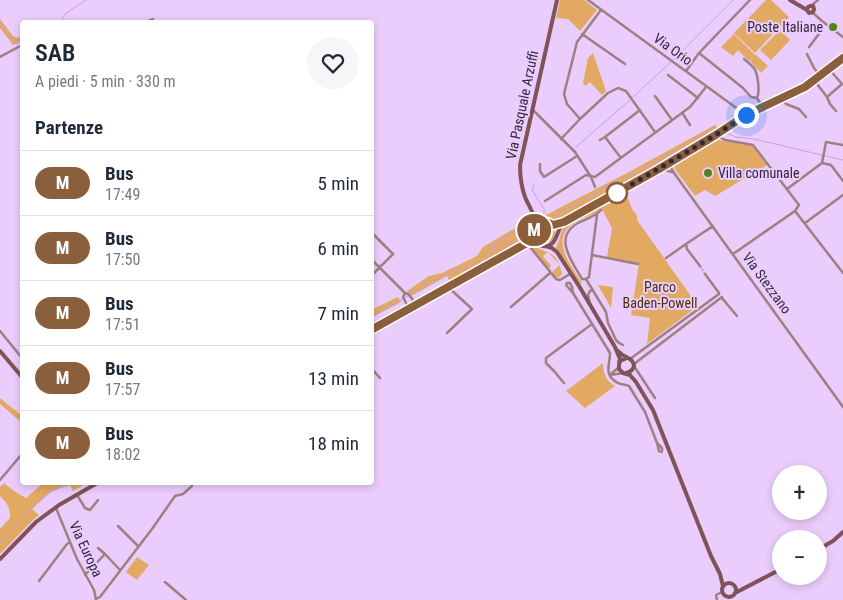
<!DOCTYPE html>
<html lang="it">
<head>
<meta charset="utf-8">
<style>
  body { margin:0; font-family:"Roboto Condensed",sans-serif; background:#f6f6f7; color:#1f2937; height:100vh; display:flex; flex-direction:column; font-size:19px; white-space:nowrap }
  * { box-sizing:border-box; margin:0 }
  p { font-size:16px; color:#747a83 }
  .icon { flex:none; width:28px; height:28px; fill:none; stroke:currentColor; stroke-width:2; stroke-linecap:round; stroke-linejoin:round }
  .map { position:relative; flex:1; overflow:hidden }
  .details { position:absolute; left:20px; top:20px; width:354px; height:465px; display:flex; flex-direction:column; background:#fff; border-radius:5px; box-shadow:0 2px 8px #0003 }
  .details>* { flex:none }
  .badge { padding:0 10px; border-radius:16px; font-size:18px; line-height:32px }
  .tools { position:absolute; left:772px; top:465px; display:grid; gap:10px }
  .tools a { display:grid; place-items:center; width:55px; height:55px; border-radius:50%; background:#fff; box-shadow:0 2px 8px #0003; font-size:25px }
  .you { position:absolute; width:25px; height:25px; margin:-12px; border:4px solid #fff; border-radius:50%; background:#1a73e8; box-shadow:0 0 0 8px #1a73e833 }
  .map>.badge { position:absolute; translate:-50% -50%; box-shadow:0 0 0 2px #fff }
  h2 { padding:0 15px; font-size:19px; line-height:45px }
  .round { display:grid; place-items:center; flex:none; width:52px; height:52px; border-radius:26px; background:#f6f6f7 }
  .summary { display:flex; align-items:center; justify-content:space-between; height:85px; padding:0 15px }
  h1 { font-size:24px; font-weight:600; line-height:38px }
  ul { padding:0; list-style:none }
  li { display:flex; align-items:center; gap:15px; height:65px; padding:0 15px; border-top:1px solid #e0e1e3 }
  li div { flex:1 }
  li b { display:block; font-size:19px }
  li em { font-style:normal }
  li .badge { min-width:55px; font-weight:700; text-align:center }
  .map>svg:first-child { display:block }
  .green { fill:#e1a961 }
  .lines { fill:none; stroke-linecap:round; stroke-linejoin:round }
  .stream { stroke:#cd9aeb; stroke-width:1 }
  .street-tunnel { stroke:#c5abd5; stroke-width:2.5; stroke-dasharray:2.5 1; stroke-linecap:butt }
  .street { stroke:#9e7f82; stroke-width:2.5 }
  .secondary { stroke:#7f5358; stroke-width:4 }
  .line-casing { stroke:#fff; stroke-width:11 }
  .line { stroke:#8b5e3c; stroke-width:8 }
  .walk { stroke:#33253b; stroke-width:5; stroke-dasharray:0 9 }
  .poi-dot { fill:#528419; stroke:#eacdfc; stroke-width:2 }
  .stop-dot { fill:#fff; stroke:#8b5e3c; stroke-width:2.5 }
  .labels { text-anchor:middle; stroke-width:4; stroke-linejoin:round; paint-order:stroke }
  .poi-label { font-size:14px; fill:#33253b; stroke:#eacdfc; text-anchor:end }
  .street-label { font-size:14px; fill:#33253b; stroke:#eacdfc }
  .park-label { font-size:14px; fill:#4a310c; stroke:#eacdfc }
</style>
</head>
<body>
<div class="map">
<svg width="843" height="600" viewBox="0 0 843 600">
  <rect width="100%" height="100%" fill="#eacdfc"/>
  <!-- green -->
  <path class="green" d="M560,0H584L597,10L580,31L568,19L556,18Z
    M766,0H771L789,17L755,53L734,33Z
    M0,19L13,36L17,38L22,36V40L13,45L0,28Z
    M780,30L790,40L771,60L760,50Z
    M734,34L755,55H756L768,66L761,73L750,61L754,57L749,61L738,50L733,56L721,47Z
    M593,53L606,91L602,95L590,82L585,86L583,83L588,58Z
    M715,125L719,129L675,156L562,221L555,222L542,217L627,173Z
    M718,140L752,146L767,165L715,196L705,190L695,196L674,168L676,163Z
    M626,194L633,211C636,213 638,216 637,220L698,306L647,344L650,318L631,315L639,263L607,257L612,228L602,209C598,210 596,212 593,214C585,218 575,221 569,227C552,244 573,268 582,283L580,284L583,288L579,285L558,252L556,247C560,241 560,232 564,227L599,208L611,203Z
    M534,217L536,222L533,233L529,239L451,284L447,276L411,296L407,291L429,276L442,273L477,256L483,247Z
    M537 234a9 9 0 1 1 18 0a9 9 0 1 1-18 0Z
    M534,247C551,254 557,252 562,274L559,277H555L552,272L560,265L548,252L543,256L551,266L549,269L531,248Z
    M598,285L613,287L611,308Z
    M398,297L401,302L371,318V310Z
    M603,363C603,373 606,381 615,386L585,408L566,391Z
    M0,398L22,416V423L0,404Z
    M4,483L14,491L26,498L43,483H87L73,491L70,485L52,491L32,509L39,515L32,521L0,554V529L10,518C10,507 7,503 0,496V487Z
    M137,557L149,565L137,580L126,572Z"/>
  <g class="lines">
    <!-- stream -->
    <path class="stream" d="M0,22L16,44L22,41
      M61,22L65,14L86,0
      M673,60L733,0
      M633,97L671,62
      M724,132L736,137L754,139L843,160
      M576,147L630,100
      M534,185L532,190L544,209V215L538,218
      M547,220L620,180L654,164L691,143L713,128L720,130
      M495,249L492,245L534,220
      M371,317L448,273L473,265L481,261L496,249L513,242L532,229
      M0,543L32,508L48,493L73,482"/>
    <!-- street-tunnel -->
    <path class="street-tunnel" d="M700,266L705,274"/>
    <!-- street -->
    <path class="street" d="M588,0L746,115
      M812,5L818,0
      M813,13L822,21L843,37
      M63,22L66,21L67,22
      M146,22L153,19V22
      M582,34L625,64
      M809,47L822,30
      M699,53L743,88L751,97L757,98L763,107
      M807,54L814,68L820,75
      M0,57L22,45
      M744,59C748,62 751,65 754,68C758,74 760,92 757,98
      M686,71L699,53L750,0
      M668,75L698,98
      M814,80L827,97L842,84L829,69
      M655,96L672,120
      M827,97L830,104L836,111
      M782,99L786,104L799,109L806,117
      M532,109L575,152L591,177L595,187
      M683,114L690,125
      M580,119L567,104L564,94L577,42L601,10
      M717,136L725,140L753,145L799,205L795,211L733,254
      M561,139L580,119L608,93L618,88L626,91L655,132
      M600,140L605,137
      M621,158L605,137L640,110
      M822,163L831,165L843,181
      M540,164V171L544,177L577,156
      M669,164L674,173L843,407
      M661,169L672,172
      M787,189L822,163L826,142L843,145
      M545,201L586,175L595,177L690,107L706,87
      M795,211L843,273
      M805,223L843,195
      M371,232L393,254L371,276
      M530,247L556,279L560,280L570,274
      M592,255L638,264
      M666,258L686,244
      M374,262L405,293
      M700,266L687,249L686,244L713,226
      M705,274L719,293
      M586,279H582C571,260 552,236 580,222C588,218 596,216 601,210
      M586,279L606,312L608,323L616,340L619,343L623,345
      M586,279L589,277L597,215
      M573,293L572,287L570,283H567L566,285L573,293L610,353C610,365 603,375 618,383C622,385 625,384 629,386L645,412L657,443L659,451L661,452L662,451V448L657,443
      M722,298L737,316
      M590,304L588,295L590,291L593,290
      M511,307L550,273
      M409,309L403,297L405,293L408,294C412,297 413,301 416,305
      M0,331L22,358
      M447,333L472,309L448,287
      M630,359L719,294
      M634,364L722,297
      M634,366L655,398
      M371,368L380,378
      M611,374L619,367
      M610,375L623,373
      M564,383L554,371L546,363V358L592,324
      M0,480L22,454
      M77,495L85,508L90,510L98,500
      M56,508L77,559L94,590L96,600
      M118,526L138,546
      M98,548L105,554
      M85,575L105,554L120,570
      M39,581L67,544L70,542
      M165,582L186,600
      M96,599L100,597L152,529L175,496L183,494L192,486
      M717,600L716,595L722,592"/>
    <!-- secondary -->
    <path class="secondary" d="M790,0L807,10L809,13L813,12L814,9L813,6H810L808,7L807,10
      M536,227C536,215 529,207 525,197C521,186 520,176 520,165L557,0
      M527,243C534,242 537,244 543,246C557,248 556,231 563,223
      M546,246L552,248L557,252L579,286L615,347L620,359L619,363
      M371,330L527,243C533,236 531,236 535,229C539,219 545,223 552,225C556,225 561,223 564,222L659,169L714,137L746,115L805,87L843,58
      M0,351L22,377
      M618,351C623,357 629,357 632,361C637,367 631,372 626,373
      M627,358L620,361L619,365V369L623,373L630,375L636,382L653,410L711,556L720,574L723,586
      M819,549L833,541L843,532
      M0,559L36,522L59,505L99,482
      M722 590a7 7 0 1 1 14 0a7 7 0 1 1-14 0Z
      M735,593L781,569"/>
  </g>
  <g class="lines">
    <!-- line casing -->
    <g class="line-casing">
      <path id="line" d="M371,330L527,243L534,236V229L538,224L544,222H547L553,225L564,222L659,169L714,136L746,115L805,87L843,58"/>
    </g>
    <!-- line -->
    <use href="#line" class="line"/>
    <!-- walk -->
    <path class="walk" d="M617,193L714,136L746,115"/>
  </g>
  <!-- markers -->
  <g class="poi-dot">
    <circle cx="833" cy="27" r="5"/>
    <circle cx="708" cy="173" r="5"/>
  </g>
  <circle class="stop-dot" cx="617" cy="193" r="10"/>
  <g class="labels">
    <!-- poi labels -->
    <g class="poi-label">
      <text x="823" y="32">Poste Italiane</text>
      <text x="718" y="178" text-anchor="start">Villa comunale</text>
    </g>
    <!-- street labels -->
    <g class="street-label">
      <text transform="translate(673 49) rotate(36)" y="5">Via Orio</text>
      <text transform="translate(522 105) rotate(-78)" y="5">Via Pasquale Arzuffi</text>
      <text transform="translate(767 283) rotate(54)" y="5">Via Stezzano</text>
      <text transform="translate(86 549) rotate(65)" y="5">Via Europa</text>
    </g>
    <!-- park labels -->
    <g class="park-label">
      <text x="660" y="292">Parco<tspan x="660" dy="16">Baden-Powell</tspan></text>
    </g>
  </g>
</svg>
<div class="tools">
<a>+</a>
<a>−</a>
</div>
<div class="you" style="left:746px;top:115px"></div>
<b class="badge" style="left:534px;top:230px;background:#8b5e3c;color:#fff">M</b>
<section class="details">
<div class="summary"><div><h1>SAB</h1><p>A piedi · 5 min · 330 m</p></div><a class="round"><svg class="icon" aria-label="heart" viewBox="0 0 24 24"><path d="M12 20l-8-8c-3-5 5-10 8-4 3-6 11-1 8 4z"/></svg></a></div>
<h2>Partenze</h2>
<ul>
<li><span class="badge" style="background:#8b5e3c;color:#fff">M</span><div><b>Bus</b><p>17:49</p></div><em>5 min</em></li>
<li><span class="badge" style="background:#8b5e3c;color:#fff">M</span><div><b>Bus</b><p>17:50</p></div><em>6 min</em></li>
<li><span class="badge" style="background:#8b5e3c;color:#fff">M</span><div><b>Bus</b><p>17:51</p></div><em>7 min</em></li>
<li><span class="badge" style="background:#8b5e3c;color:#fff">M</span><div><b>Bus</b><p>17:57</p></div><em>13 min</em></li>
<li><span class="badge" style="background:#8b5e3c;color:#fff">M</span><div><b>Bus</b><p>18:02</p></div><em>18 min</em></li>
</ul>
</section>
</div>
</body>
</html>
